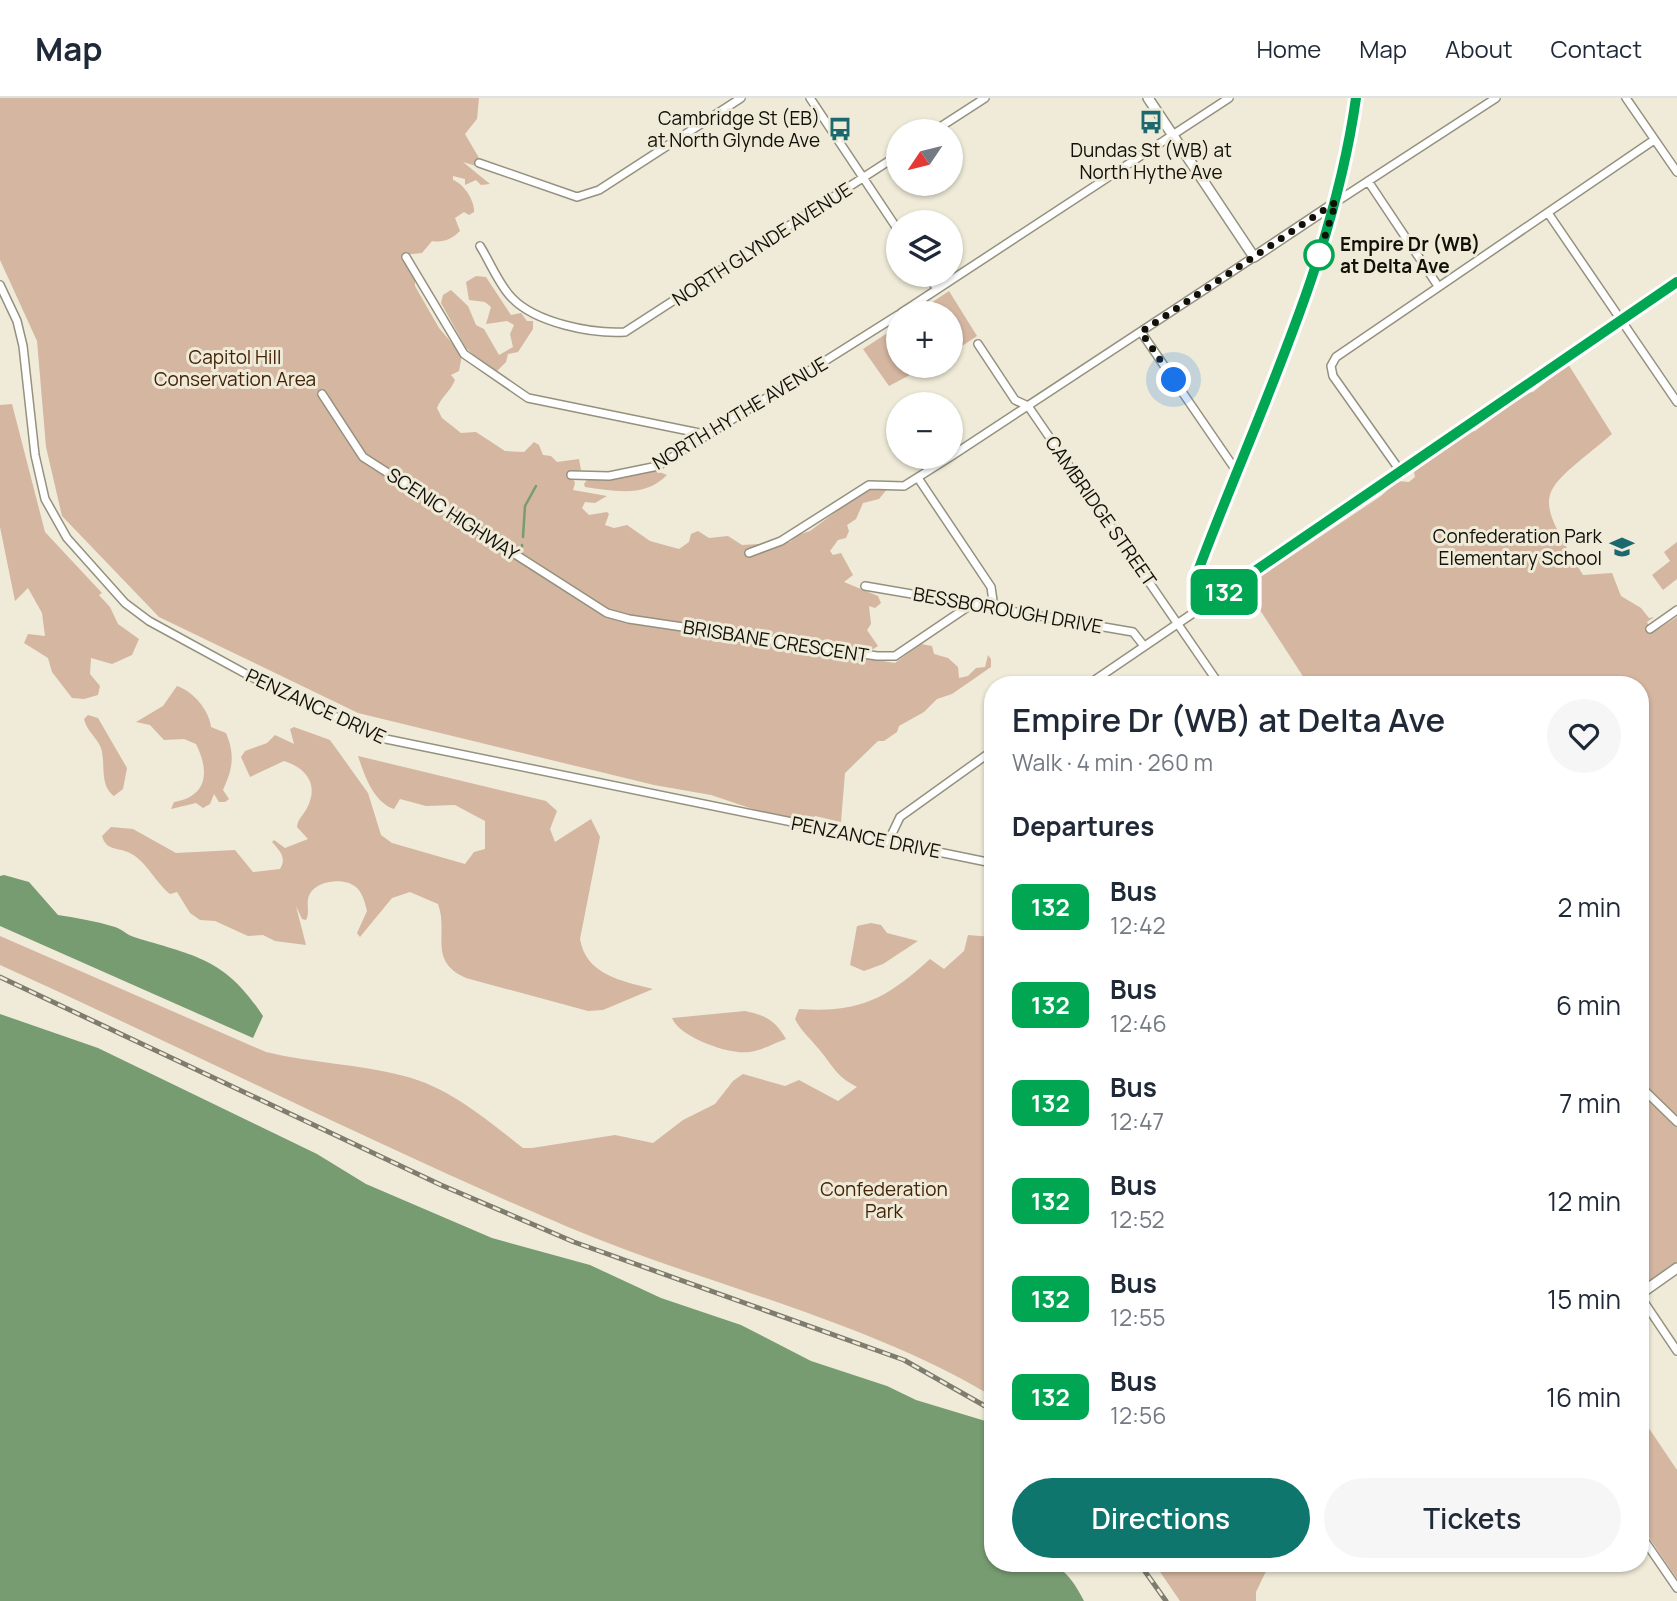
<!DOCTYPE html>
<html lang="en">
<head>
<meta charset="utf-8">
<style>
  body { margin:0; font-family:Manrope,sans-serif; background:#f6f6f7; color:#1f2937; height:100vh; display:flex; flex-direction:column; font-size:26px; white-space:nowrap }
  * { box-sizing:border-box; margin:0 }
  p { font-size:23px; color:#747a83 }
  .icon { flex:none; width:38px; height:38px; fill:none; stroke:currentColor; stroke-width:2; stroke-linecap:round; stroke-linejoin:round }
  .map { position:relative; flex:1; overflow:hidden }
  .panel { position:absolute; left:984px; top:578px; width:665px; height:896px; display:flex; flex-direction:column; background:#fff; border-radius:28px; box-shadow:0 2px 5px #0004 }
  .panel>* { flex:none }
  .badge { padding:0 14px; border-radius:10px; font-size:24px; line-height:46px }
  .needle { width:46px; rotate:235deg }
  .tools { position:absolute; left:886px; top:21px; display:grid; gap:14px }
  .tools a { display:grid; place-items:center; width:77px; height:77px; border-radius:50%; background:#fff; box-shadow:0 2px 5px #0004; font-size:35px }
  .you { position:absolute; width:35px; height:35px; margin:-18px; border:5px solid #fff; border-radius:50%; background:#1a73e8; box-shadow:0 0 0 10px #1a73e833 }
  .map>.badge { position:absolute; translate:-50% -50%; box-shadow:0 0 0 4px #fff }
  h2 { padding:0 28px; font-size:26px; line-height:63px }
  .round { display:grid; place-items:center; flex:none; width:74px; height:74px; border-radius:37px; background:#f6f6f7 }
  .headline { display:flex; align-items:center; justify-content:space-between; height:119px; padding:0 28px }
  h1 { font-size:33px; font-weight:600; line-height:52px }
  .action { display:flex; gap:14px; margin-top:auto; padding:14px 28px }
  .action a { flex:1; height:80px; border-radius:42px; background:#0f766e; color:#fff; font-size:28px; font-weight:600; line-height:80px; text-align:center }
  .action a+a { background:#f6f6f7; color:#1f2937 }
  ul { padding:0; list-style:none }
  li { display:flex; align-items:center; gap:21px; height:98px; padding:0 28px }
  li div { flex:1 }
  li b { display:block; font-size:26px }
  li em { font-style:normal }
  li .badge { min-width:77px; font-weight:700; text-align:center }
  header { display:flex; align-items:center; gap:42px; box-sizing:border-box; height:98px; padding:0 35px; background:#fff; border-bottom:2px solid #e0e1e3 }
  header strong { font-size:33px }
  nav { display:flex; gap:38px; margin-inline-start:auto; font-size:24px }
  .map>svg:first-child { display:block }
  .green { fill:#d4b6a1 }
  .water { fill:#779c71 }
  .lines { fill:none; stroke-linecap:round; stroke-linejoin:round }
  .stream { stroke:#779c71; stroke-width:2.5 }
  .minor-casing { stroke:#94917f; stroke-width:10 }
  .tertiary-casing { stroke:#94917f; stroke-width:12 }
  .minor { stroke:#fff; stroke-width:7 }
  .tertiary { stroke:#fff; stroke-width:9 }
  .rail-casing { stroke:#7e7c6f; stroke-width:5 }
  .rail { stroke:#efebd8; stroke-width:2.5; stroke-dasharray:8; stroke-linecap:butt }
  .line-casing { stroke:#fff; stroke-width:16 }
  .line { stroke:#00a651; stroke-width:10 }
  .walk { stroke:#111009; stroke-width:7; stroke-dasharray:0 12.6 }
  .stop-dot { fill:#fff; stroke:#00a651; stroke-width:3.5 }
  .labels { text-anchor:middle; stroke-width:6; stroke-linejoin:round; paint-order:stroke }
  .poi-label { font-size:19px; fill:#111009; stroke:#efebd8; text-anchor:end }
  .street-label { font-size:19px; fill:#111009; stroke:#efebd8 }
  .stop-label { font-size:19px; font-weight:bold; fill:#111009; stroke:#efebd8; text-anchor:start }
  .park-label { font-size:19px; fill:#432307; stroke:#efebd8 }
</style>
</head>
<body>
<header>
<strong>Map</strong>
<nav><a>Home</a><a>Map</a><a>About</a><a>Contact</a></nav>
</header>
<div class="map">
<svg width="1677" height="1503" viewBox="0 0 1677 1503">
  <rect width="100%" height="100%" fill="#efebd8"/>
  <!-- green -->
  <path class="green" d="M0,0H479L477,21L465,36L479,60L476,68L463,64L490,86L481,87L476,82L465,87V81L453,78V82C464,86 475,103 474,114L469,117L464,114L455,120L460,133C452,141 443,145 432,143L422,155L402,157L401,160L415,180V188L439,230L462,257L459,273L451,277L455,282C450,294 441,299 437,310L442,320L461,335L476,334L505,353L524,354L534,344L539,347L543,357L551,358L557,364L579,361L581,372L570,374L575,385L573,392L607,398L595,405L585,404L582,410L589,417L607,414L609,416L605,427L614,430L627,427L650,443L679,451L689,444L691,436L698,433L709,440L728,438L742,447L790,444L798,437L810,433L869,389L888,390L879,401L863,405L856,421L847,427L849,433L846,440L838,442L830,453L833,457L841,455L853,477L844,484L878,498L881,505L875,510L869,508L871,526L867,532L878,548L869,554L848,549L846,557L895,565L921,546L932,548L934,556L948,560L958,569L959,580L968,578L976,570L985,569L988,557L991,561V569L952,596L937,601L924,614L899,628L897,634L884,643H878L845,675L841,724L815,718L810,723L774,718L711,697L654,687L358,615L159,519L62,418L46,349L37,243L0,162Z
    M476,178L486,179L511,217L521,215L527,223H533V231L518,254L508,256L506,264L496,274L490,273L466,250L441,205L443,197L451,192L468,208L476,227L484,231L499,257L513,249L510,236L514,227L507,223L486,226L491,209L485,204L469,202L466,184Z
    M949,193L977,238L950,256V215H916Z
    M898,228V268H927L889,288L863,251Z
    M1568,266L1612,336C1537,399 1531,390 1583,477L1612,475L1621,498L1641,510L1649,520L1654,519L1647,524L1652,535L1677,519V1164L1640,1189V586H1308L1245,489L1381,398L1397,383L1409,384L1415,379L1414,374L1469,334L1475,333L1527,295L1533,294Z
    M12,306L45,434L102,495L99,497L110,509L118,526L139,541L132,557L112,566L91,560L90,576L100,588L98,597L84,601L72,600L52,574L48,560L24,545L28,536L45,538L42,515L28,490L15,503L0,429V307Z
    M652,371L667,377C645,400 614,393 585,389L584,386L589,379L619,380Z
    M1677,444V481L1663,492L1652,477L1670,463L1664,454Z
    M177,588C194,594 209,612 211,629L226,635C235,657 233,670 223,692L229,701L225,704H219L214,696L210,706L203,710L196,705L171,711L174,704C209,698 209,672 196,646L184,641L164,642L150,627L136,624L163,608Z
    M88,617L98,620L127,670L123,691L114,698C99,687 106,666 101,650C97,639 87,634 84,621Z
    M294,629L330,642L368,695L381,737L392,745L465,766L474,754L485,751V723L455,707L426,708L400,701L394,711C373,704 364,676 358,658L546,703L557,713L550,731L555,744L591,721L600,739L580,841C586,877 622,883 653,891L603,912L588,913L466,880C427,863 449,835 438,806L410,794L392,800L360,839L357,835L367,813C365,805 363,797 358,791C347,779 320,782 311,794C304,804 311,812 306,822L302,821L296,808L306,847L275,843L263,837L248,838L215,823L200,822L190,815L177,794L170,796C155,784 147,764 130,755C118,749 106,753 102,738L111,729L133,731L176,755L235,752L253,774L280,771C287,760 280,753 272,744L274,742L285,750L308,741L297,729C298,720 303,718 307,710C319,687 307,670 284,663L250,679L241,659L245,653L267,645L275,637L294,646L290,631Z
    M871,825L881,827L887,835L918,843L883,866L864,873L850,867L857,828Z
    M968,837L992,839V1298C861,1220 708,1188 568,1129C377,1048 190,953 0,867V838L266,954C311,965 359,966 404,978C449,989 487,1022 523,1050H532L615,1037L653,1045L683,1022L715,1006L733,983L743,976L785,988L799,982L838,1003L857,989C834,977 833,967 817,949C809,939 801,933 795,921L799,911C860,915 886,901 930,861L944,871L964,853Z
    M745,913C765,917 775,922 786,941C774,945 761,953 749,954C729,957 679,939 672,920Z
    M1640,1317L1677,1372V1481L1640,1426Z
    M1154,1465H1270L1256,1494V1503H1180Z"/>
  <!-- water -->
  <path class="water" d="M4,777L29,784L58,817C77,820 96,823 115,829C122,831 127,837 134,839C195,858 225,860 263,918L253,940L0,828V778Z
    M0,916L98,950L317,1056L366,1086L492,1140L590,1167L661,1200L741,1227L811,1263L887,1288L916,1302L992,1325V1465C1042,1465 1059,1453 1084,1503H0Z"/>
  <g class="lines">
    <!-- stream -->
    <path class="stream" d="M523,439L525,408L536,388
      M522,451V447"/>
    <!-- minor casing -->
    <g class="minor-casing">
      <path id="minor" d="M810,0L898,132
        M1626,0L1677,74
        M934,33L985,0
        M479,65L577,99L599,92L741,0
        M1368,83L1438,188
        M1336,104L1496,0
        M1548,115L1677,304
        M480,148C490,164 499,187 512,200C536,225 592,236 625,234L898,57
        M406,159L464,256L528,300L709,337
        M927,177L937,191
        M0,187L17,223L23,248L35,357L45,401L67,440L125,505L149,523L259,583L381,640L992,765
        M901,215L1229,0
        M1141,234L1235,371
        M978,246L1015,302L1028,308L1219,586
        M322,296L363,359L607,515L629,521L877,558H895L972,506
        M950,359L1254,159
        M1401,374L1333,278L1331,268L1336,259L1654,42
        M571,377L609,378L658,368L898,217
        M918,380L991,489L994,510
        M749,455L781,443L869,387L904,388L950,359
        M865,488L1133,534L1144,548
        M1650,531L1677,512
        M1089,586L1211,503
        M888,744L900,719L992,653
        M1640,988L1677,1024
        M1640,1198L1677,1253
        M1640,1436L1677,1490"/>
    </g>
    <!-- tertiary casing -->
    <g class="tertiary-casing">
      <path id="tertiary" d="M1148,0L1254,159L1335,105
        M1356,0C1334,165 1255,318 1198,473V483L1211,503L1677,184
        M1640,1196L1677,1170"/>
    </g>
    <!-- minor -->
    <use href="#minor" class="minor"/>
    <!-- tertiary -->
    <use href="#tertiary" class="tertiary"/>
    <!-- rail casing -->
    <g class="rail-casing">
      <path id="rail" d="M0,879L441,1087L574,1144L904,1262L992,1312
        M1139,1465L1166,1503"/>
    </g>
    <!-- rail -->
    <use href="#rail" class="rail"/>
  </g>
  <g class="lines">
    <!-- line casing -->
    <g class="line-casing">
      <path id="line" d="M1356,0C1333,165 1256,318 1198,473V483L1211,503L1677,184"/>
    </g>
    <!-- line -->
    <use href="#line" class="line"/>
    <!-- walk -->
    <path class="walk" d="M1174,282L1141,234L1336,104L1319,157"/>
  </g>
  <!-- icons -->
  <defs>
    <g id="bus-bare" transform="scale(1.89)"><path d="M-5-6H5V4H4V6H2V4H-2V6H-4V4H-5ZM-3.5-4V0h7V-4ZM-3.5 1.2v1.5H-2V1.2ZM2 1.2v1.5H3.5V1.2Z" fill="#1b686f" stroke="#efebd8" stroke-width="2.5" paint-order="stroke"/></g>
    <g id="school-bare" transform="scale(1.89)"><path d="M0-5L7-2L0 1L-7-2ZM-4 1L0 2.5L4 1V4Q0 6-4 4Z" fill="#1b686f" stroke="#efebd8" stroke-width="2.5" paint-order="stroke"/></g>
  </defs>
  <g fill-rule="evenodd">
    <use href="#bus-bare" x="1151" y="24"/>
    <use href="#bus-bare" x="840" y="31"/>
    <use href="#school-bare" x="1622" y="449"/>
  </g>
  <!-- markers -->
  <circle class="stop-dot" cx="1319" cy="157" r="14"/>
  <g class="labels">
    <!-- poi labels -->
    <g class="poi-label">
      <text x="820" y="27">Cambridge St (EB)<tspan x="820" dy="22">at North Glynde Ave</tspan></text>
      <text x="1151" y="59" text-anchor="middle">Dundas St (WB) at<tspan x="1151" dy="22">North Hythe Ave</tspan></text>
      <text x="1602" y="445">Confederation Park<tspan x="1602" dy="22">Elementary School</tspan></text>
    </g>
    <!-- street labels -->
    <g class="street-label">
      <text transform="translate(762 146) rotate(-33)" y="7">NORTH GLYNDE AVENUE</text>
      <text transform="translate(740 315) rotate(-31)" y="7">NORTH HYTHE AVENUE</text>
      <text transform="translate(1101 413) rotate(55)" y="7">CAMBRIDGE STREET</text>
      <text transform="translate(453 416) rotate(33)" y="7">SCENIC HIGHWAY</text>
      <text transform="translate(1008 512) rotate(10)" y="7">BESSBOROUGH DRIVE</text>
      <text transform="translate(776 543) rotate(9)" y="7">BRISBANE CRESCENT</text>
      <text transform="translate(316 608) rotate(25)" y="7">PENZANCE DRIVE</text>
      <text transform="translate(866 739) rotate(11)" y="7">PENZANCE DRIVE</text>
    </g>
    <!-- stop labels -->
    <g class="stop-label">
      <text x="1340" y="153">Empire Dr (WB)<tspan x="1340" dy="22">at Delta Ave</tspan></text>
    </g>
    <!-- park labels -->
    <g class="park-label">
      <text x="235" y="266">Capitol Hill<tspan x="235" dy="22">Conservation Area</tspan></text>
      <text x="884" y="1098">Confederation<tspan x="884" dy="22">Park</tspan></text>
    </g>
  </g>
</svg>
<div class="tools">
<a><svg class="needle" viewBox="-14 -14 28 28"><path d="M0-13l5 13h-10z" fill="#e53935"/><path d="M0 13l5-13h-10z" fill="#747a83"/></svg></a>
<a><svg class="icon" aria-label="layers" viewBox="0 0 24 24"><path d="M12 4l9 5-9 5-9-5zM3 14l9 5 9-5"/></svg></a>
<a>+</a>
<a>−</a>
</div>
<div class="you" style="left:1174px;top:282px"></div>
<b class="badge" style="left:1224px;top:494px;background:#00a651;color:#fff">132</b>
<section class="panel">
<div class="headline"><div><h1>Empire Dr (WB) at Delta Ave</h1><p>Walk · 4 min · 260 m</p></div><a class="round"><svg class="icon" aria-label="heart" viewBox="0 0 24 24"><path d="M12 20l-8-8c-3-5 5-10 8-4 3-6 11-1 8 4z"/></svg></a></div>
<h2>Departures</h2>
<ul>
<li><span class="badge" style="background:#00a651;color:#fff">132</span><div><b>Bus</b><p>12:42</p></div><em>2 min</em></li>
<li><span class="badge" style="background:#00a651;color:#fff">132</span><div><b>Bus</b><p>12:46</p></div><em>6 min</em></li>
<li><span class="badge" style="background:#00a651;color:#fff">132</span><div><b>Bus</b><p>12:47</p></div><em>7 min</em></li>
<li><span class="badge" style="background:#00a651;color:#fff">132</span><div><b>Bus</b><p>12:52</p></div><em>12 min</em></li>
<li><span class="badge" style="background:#00a651;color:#fff">132</span><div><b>Bus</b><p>12:55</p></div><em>15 min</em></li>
<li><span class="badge" style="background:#00a651;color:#fff">132</span><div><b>Bus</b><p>12:56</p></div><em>16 min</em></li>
</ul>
<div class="action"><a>Directions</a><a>Tickets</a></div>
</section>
</div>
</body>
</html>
